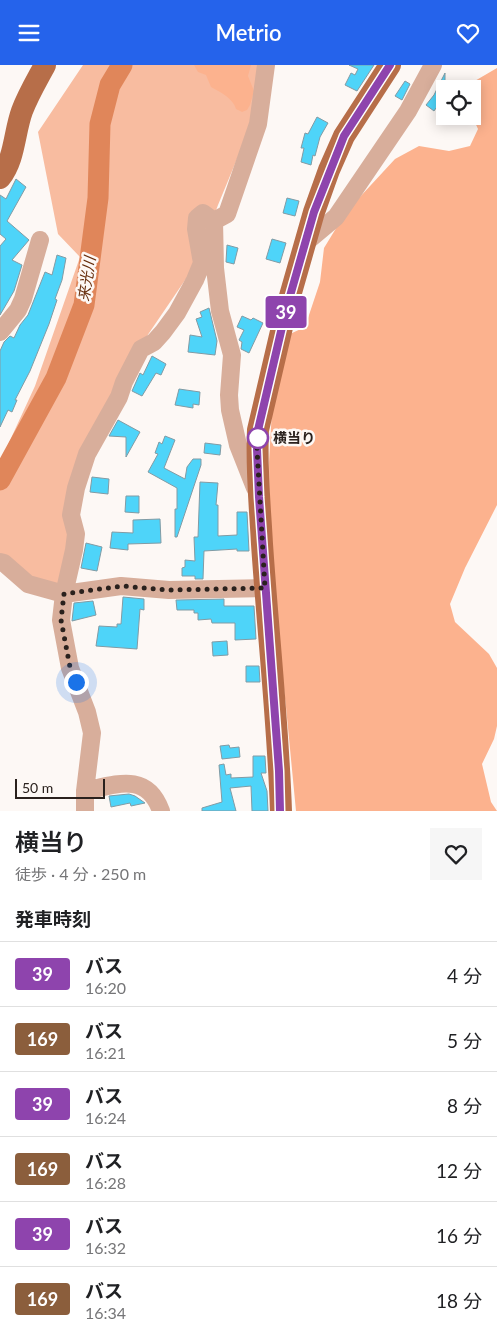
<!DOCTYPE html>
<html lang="ja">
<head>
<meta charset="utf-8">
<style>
  body { margin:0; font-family:Lato,"Noto Sans JP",sans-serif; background:#f6f6f6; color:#202124; height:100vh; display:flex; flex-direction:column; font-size:19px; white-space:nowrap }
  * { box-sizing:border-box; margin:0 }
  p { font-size:16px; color:#757577 }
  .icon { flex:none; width:28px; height:28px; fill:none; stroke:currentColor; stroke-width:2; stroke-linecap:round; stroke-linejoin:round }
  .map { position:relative; height:746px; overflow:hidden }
  .sheet { display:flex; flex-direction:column; background:#fff; flex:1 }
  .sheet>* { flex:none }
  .badge { padding:0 10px; border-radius:4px; font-size:18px; line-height:32px }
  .fabs { position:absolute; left:436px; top:15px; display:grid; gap:10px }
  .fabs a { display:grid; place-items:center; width:45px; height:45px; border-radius:0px; background:#fff; box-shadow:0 2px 12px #0003; font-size:25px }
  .scale { position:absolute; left:15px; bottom:12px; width:90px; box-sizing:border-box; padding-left:5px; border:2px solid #2a211d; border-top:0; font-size:14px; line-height:18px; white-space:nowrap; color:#2a211d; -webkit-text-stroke:4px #fdf8f5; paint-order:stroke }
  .you { position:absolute; width:25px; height:25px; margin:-12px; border:4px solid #fff; border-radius:50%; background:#1a73e8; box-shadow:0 0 0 8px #1a73e833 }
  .map>.badge { position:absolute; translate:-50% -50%; box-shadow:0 0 0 2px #fff }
  h2 { padding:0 15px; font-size:19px; line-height:45px }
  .round { display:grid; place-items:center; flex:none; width:52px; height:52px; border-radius:0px; background:#f6f6f6 }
  .head { display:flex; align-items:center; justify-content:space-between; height:85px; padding:0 15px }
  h1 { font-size:24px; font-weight:600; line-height:38px }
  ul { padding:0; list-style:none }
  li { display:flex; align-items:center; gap:15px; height:65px; padding:0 15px; border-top:1px solid #e0e0e0 }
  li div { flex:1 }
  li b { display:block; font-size:19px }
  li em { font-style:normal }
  li .badge { min-width:55px; font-weight:700; text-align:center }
  header { display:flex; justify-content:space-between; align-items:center; height:65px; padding:0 15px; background:#2563eb; color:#fff; font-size:22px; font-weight:600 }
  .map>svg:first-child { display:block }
  .green { fill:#f8bca0 }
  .forest { fill:#fcb28e }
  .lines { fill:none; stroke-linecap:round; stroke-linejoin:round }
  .river { stroke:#e0865a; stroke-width:21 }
  .building { fill:#4ed4f9; stroke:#829ba4 }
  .minor { stroke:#d8ae9b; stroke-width:18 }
  .major { stroke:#b76e49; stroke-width:22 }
  .line-casing { stroke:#fff; stroke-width:11 }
  .line { stroke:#8e44ad; stroke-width:8 }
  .walk { stroke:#2a211d; stroke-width:5; stroke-dasharray:0 9 }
  .stop-dot { fill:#fff; stroke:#8e44ad; stroke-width:2.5 }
  .labels { text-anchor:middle; stroke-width:5; stroke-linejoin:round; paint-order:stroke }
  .stop-label { font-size:14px; font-weight:bold; fill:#2a211d; stroke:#fdf8f5; text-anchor:start }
  .water-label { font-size:15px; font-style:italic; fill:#662d0c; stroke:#fdf8f5 }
</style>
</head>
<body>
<header><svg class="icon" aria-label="menu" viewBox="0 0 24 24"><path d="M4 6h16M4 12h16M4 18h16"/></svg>Metrio<svg class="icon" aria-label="heart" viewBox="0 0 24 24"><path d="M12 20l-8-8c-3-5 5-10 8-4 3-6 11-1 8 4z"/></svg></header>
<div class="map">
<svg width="497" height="746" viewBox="0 0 497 746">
  <rect width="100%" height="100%" fill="#fdf8f5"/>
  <!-- green -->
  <path class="green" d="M83,0H262L251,60L218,140L196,199L130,296L66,435L70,472L62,521L0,503V397L35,321L80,192L58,169L38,67Z"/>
  <!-- forest -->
  <path class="forest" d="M194,0H251L248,11L254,26L250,40L247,45L242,47L236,44C233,33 220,27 211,22L206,10L198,7Z
    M497,3V440L465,503L450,539L455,557L489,589L497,603V661L494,674L482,699L491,737L497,746H296L286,642L270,502L269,397L273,327L290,269L305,262L320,217L324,183L346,147L395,94L419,81L449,86L470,81L478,64L472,51V24H470L473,17Z"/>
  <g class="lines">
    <!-- river -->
    <path class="river" d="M0,415L56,313L84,240L98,133L100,59L110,20L122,0"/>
  </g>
  <!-- building -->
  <path class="building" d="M349,0H374L357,26L345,20L351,8L355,10L358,4Z
    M445,8V49L436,43L434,46L426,40L434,30Z
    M405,16L410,19L402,35L395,31Z
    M317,52L328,58L320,72L315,91L313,90L311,100L301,97L304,83H301L305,68L308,69Z
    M16,114L26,122L7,156L29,175L12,195L22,200L14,226L0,250V181L6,174L0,169V130L6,134Z
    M287,133L299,136L295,151L283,148Z
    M272,174L286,178L280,198L266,194Z
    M227,180L238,183L234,199L226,197Z
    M57,190L66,193L62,215L55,234L57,235L49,259L30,306L15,335H17L12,347L8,345L0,362V286L4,277L10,271L14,273L20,260L28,250L45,207L52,210Z
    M209,243L217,276L215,290L188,287L190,270L202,272L196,254L202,252L200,247Z
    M242,251L251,255L253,253L263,258L249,288L241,284L242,277L239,275L244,265L237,262Z
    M152,291L166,299L161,310L156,308L142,331L132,326L140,308L143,310Z
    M179,324L200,327L199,340L193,339V343L175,340Z
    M118,355L140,367L126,392V372L109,371Z
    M165,371L175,375L164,403L185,414L187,402L193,394H201V400L177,472H175V444H177V423L148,407L158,389L155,388L159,377L162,379Z
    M205,378L221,380L220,390L204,388Z
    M92,412L109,414L108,429L90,427Z
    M200,417L218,418L216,440H218V471L237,470V447H247L249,486H237V484L204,486L203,514H195V511H182V503L185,502V495L195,496L194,472H198Z
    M126,431H139V448L125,447Z
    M160,454L161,478L128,479V485L110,483L112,467L133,468V455Z
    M86,478L102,482L97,506L81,503Z
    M123,532L144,534V545L140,544L137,584L96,581L99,561L117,562V559H121Z
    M224,534V541H254L256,574L235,575V558H212L211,554L198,555V548H194V545H177L176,535Z
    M93,536L96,550L72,556L74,538Z
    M227,576L228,590L213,591L212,577Z
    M246,601H259L260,617H246Z
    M229,680L230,683L239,682L240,692L222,694L220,681Z
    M253,691H265L266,708H261L267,726L268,746H252L251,721L230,723L236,746H202V743L222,737L219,700L224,699L226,710L231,709V713L253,712Z
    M129,729L135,731L145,738L131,741L130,738L111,742L109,731Z"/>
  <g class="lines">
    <!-- minor -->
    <path class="minor" d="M214,156L227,149L258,59L266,0
      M305,178L336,152L408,46L433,0
      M0,267L18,245L23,234L40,175
      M0,497L4,498L28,519L64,529L121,521L169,525L265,523
      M85,726C117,719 147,707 161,746
      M85,746V726L92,668L87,647L70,603L61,555L64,529L74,485L76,469L71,450L76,423L87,389L119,332L124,317L141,284L154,277L163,267L177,248L195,215L202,198L196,164L197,153L203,148L214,156L215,203L220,246L232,290L229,330L230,345L238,380L255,423"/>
    <!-- major -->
    <path class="major" d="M0,113C15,94 14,68 22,46C28,30 37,15 45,0
      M281,746C278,657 268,568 262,479C260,441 256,403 258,365L286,245L314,147L329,105L344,71L390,0"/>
  </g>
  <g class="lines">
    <!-- line casing -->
    <g class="line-casing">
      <path id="line" d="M280,746L279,706L259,432L257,384L258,365L286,245L314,147L344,71L390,0"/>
    </g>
    <!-- line -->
    <use href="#line" class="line"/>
    <!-- walk -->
    <path class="walk" d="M76,617L70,602L61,555L64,529L122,521L169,525L265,523L257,384L258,365V373"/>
  </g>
  <!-- markers -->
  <circle class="stop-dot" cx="258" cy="373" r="10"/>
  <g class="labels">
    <!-- stop labels -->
    <g class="stop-label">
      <text x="273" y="378">横当り</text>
    </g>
    <!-- water labels -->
    <g class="water-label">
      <text transform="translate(87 214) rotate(-81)" y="5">来光川</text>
    </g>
  </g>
</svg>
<div class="fabs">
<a><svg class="icon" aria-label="locate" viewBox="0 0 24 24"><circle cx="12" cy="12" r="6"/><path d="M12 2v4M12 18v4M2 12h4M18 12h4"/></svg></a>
</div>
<div class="scale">50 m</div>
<div class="you" style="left:76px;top:617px"></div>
<b class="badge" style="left:286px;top:247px;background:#8e44ad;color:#fff">39</b>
</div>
<section class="sheet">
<div class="head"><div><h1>横当り</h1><p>徒歩 · 4 分 · 250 m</p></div><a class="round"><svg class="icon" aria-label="heart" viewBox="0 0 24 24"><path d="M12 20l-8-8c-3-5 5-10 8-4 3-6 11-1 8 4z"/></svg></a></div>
<h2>発車時刻</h2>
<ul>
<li><span class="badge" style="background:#8e44ad;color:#fff">39</span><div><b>バス</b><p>16:20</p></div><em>4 分</em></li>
<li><span class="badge" style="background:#8b5e3c;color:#fff">169</span><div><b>バス</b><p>16:21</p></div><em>5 分</em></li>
<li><span class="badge" style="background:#8e44ad;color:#fff">39</span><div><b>バス</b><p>16:24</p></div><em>8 分</em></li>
<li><span class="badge" style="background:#8b5e3c;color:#fff">169</span><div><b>バス</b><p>16:28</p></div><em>12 分</em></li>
<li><span class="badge" style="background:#8e44ad;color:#fff">39</span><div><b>バス</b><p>16:32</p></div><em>16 分</em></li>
<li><span class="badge" style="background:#8b5e3c;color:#fff">169</span><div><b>バス</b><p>16:34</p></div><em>18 分</em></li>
</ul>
</section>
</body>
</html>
